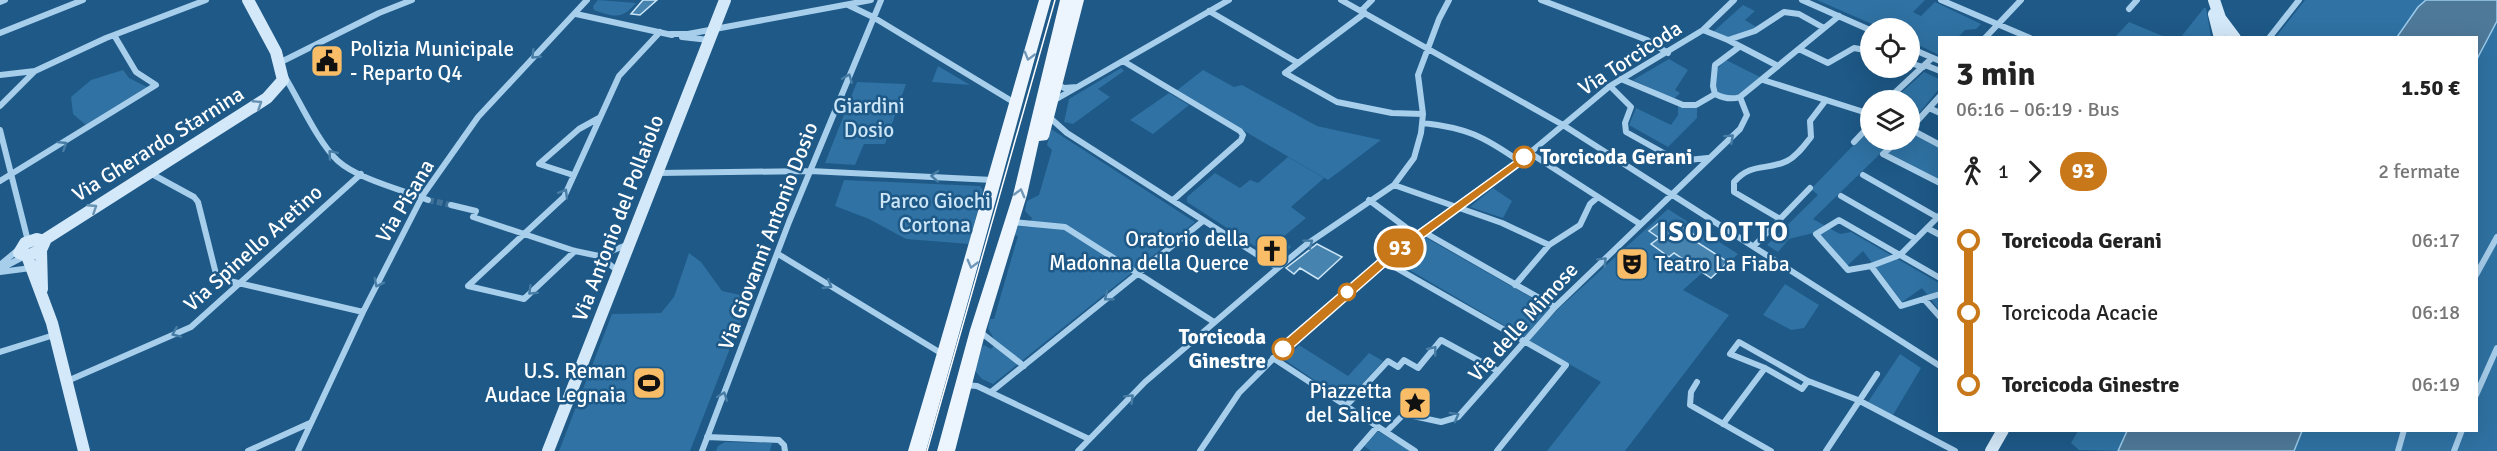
<!DOCTYPE html>
<html lang="it">
<head>
<meta charset="utf-8">
<style>
  body { margin:0; font-family:Signika,sans-serif; background:#f6f6f6; color:#222; height:100vh; display:flex; flex-direction:column; font-size:22px; white-space:nowrap }
  * { box-sizing:border-box; margin:0 }
  p { font-size:20px; color:#767676 }
  .icon { flex:none; width:33px; height:33px; fill:none; stroke:currentColor; stroke-width:2; stroke-linecap:round; stroke-linejoin:round }
  .map { position:relative; flex:1; overflow:hidden }
  .panel { position:absolute; left:1938px; top:36px; width:540px; height:396px; display:flex; flex-direction:column; background:#fff; border-radius:0px; box-shadow:0 6px 24px #0002 }
  .panel>* { flex:none }
  .badge { padding:0 12px; border-radius:20px; font-size:21px; line-height:39px }
  .buttons { position:absolute; left:1860px; top:18px; display:grid; gap:12px }
  .buttons a { display:grid; place-items:center; width:60px; height:60px; border-radius:50%; background:#fff; box-shadow:0 6px 24px #0002; font-size:30px }
  .map>.badge { position:absolute; translate:-50% -50%; box-shadow:0 0 0 3px #fff }
  .legs { display:flex; align-items:center; gap:9px; height:66px; padding:0 18px; font-size:20px }
  .legs p { margin-inline-start:auto }
  .overview { display:flex; align-items:center; justify-content:space-between; height:102px; padding:0 18px }
  h1 { font-size:33px; font-weight:700; line-height:45px }
  ul { padding:0 18px; list-style:none }
  li { display:flex; align-items:center; gap:21px; height:72px; font-size:22px }
  li i { display:grid; place-items:center; width:9px; height:100%; margin:0 8px; background:currentColor }
  li i::after { content:''; width:15px; height:15px; margin:-8px; border:4px solid; border-radius:50%; background:#fff }
  li p { margin-inline-start:auto }
  li:first-child i { background:linear-gradient(#0000 50%,currentColor 0) }
  li:last-child i { background:linear-gradient(currentColor 50%,#0000 0) }
  .map>svg:first-child { display:block }
  .green { fill:#2f72a3 }
  .water { fill:#4f7999; stroke:#9bcbec; stroke-width:1.5 }
  .building { fill:#4783af; stroke:#cce6f8; stroke-width:1.5 }
  .lines { fill:none; stroke-linecap:round; stroke-linejoin:round }
  .street-tunnel { stroke:#407299; stroke-width:6; stroke-dasharray:6 3; stroke-linecap:butt }
  .street { stroke:#a7ceeb; stroke-width:6 }
  .secondary { stroke:#d3e8f8; stroke-width:12 }
  .primary { fill:#ecf5fe; fill-rule:evenodd }
  .tram { stroke:#fff; stroke-width:1.5 }
  .oneway { stroke:#477ca5 }
  .oneway2 { stroke:#7097b7 }
  .oneway3 { stroke:#6692b4 }
  .line-1 { fill:#c87819; stroke:#fff; stroke-width:1.5 }
  .stop-1-dot { fill:#fff; stroke:#c87819; stroke-width:3 }
  .labels { text-anchor:middle; stroke-width:5; stroke-linejoin:round; paint-order:stroke }
  .poi-label { font-size:21px; fill:#fff; stroke:#1e5987; text-anchor:end }
  .street-label { font-size:21px; fill:#fff; stroke:#1e5987 }
  .park-label { font-size:21px; fill:#cce6f8; stroke:#1e5987 }
  .stop-label { font-size:21px; font-weight:bold; fill:#fff; stroke:#1e5987; text-anchor:start }
  .district-label { font-size:27px; font-weight:bold; letter-spacing:1.5px; fill:#fff; stroke:#1e5987 }
</style>
</head>
<body>
<div class="map">
<svg width="2497" height="451" viewBox="0 0 2497 451">
  <rect width="100%" height="100%" fill="#1e5987"/>
  <!-- green -->
  <path class="green" d="M598,0L636,3C622,20 614,17 594,10L593,6Z
    M1817,0H1925L1913,12L1921,16L1935,2L1981,24L1976,29L1965,30L1958,37L1940,38L1939,55L1910,41V28H1881Z
    M2305,0H2426L2418,7L2397,37L2275,38Z
    M1743,5L1755,11L1745,20L1758,28L1728,38L1713,32Z
    M2204,8H2206L2211,37H2181Z
    M2497,21V451H2294L2302,431L2476,430L2477,59Z
    M2129,22L2165,37H2115Z
    M1669,59L1688,70L1675,90L1680,93L1674,99L1633,80Z
    M1726,60L1760,77L1740,94L1731,98L1716,92V70Z
    M938,66L970,85L932,82Z
    M1121,68L1124,71L1098,89L1110,97L1073,124L1064,122L1069,99Z
    M123,70L129,78L149,88L87,126L73,114L71,97L91,80Z
    M1203,70L1234,87L1242,85L1317,126L1381,140L1328,180L1176,91Z
    M1924,72L1939,79V89L1910,124V100H1893Z
    M857,82L906,84L885,144H864L855,165L825,163Z
    M1169,93L1189,105L1153,134L1130,120Z
    M1678,106L1697,108V118L1668,147L1629,125L1636,108L1671,125L1678,115Z
    M1870,128V140H1910V131L1939,147V182L1882,152L1813,219L1840,234L1851,232L1939,283V310L1922,288L1902,302L1863,251L1847,266L1817,232L1789,239L1778,252L1767,245L1818,195L1811,189Z
    M1051,129L1195,222L993,384L982,379L975,371L982,347L984,345L991,349L996,343L988,328L990,319H994L1018,236L1014,235L1018,226L1028,227L1032,218L1025,211L1027,201L1039,195L1052,150L1047,145Z
    M1288,157L1324,178L1291,207L1306,218L1282,238L1291,247L1276,260L1187,202V197L1215,173L1240,188L1250,180L1258,183Z
    M844,180L980,186L983,190L969,244L906,239L869,219L835,206Z
    M1493,188L1512,201L1503,218L1470,207Z
    M1668,209L1738,254L1711,279L1702,273L1683,290L1729,315L1625,451H1547L1601,382L1528,341L1558,309Z
    M1423,236L1550,308L1524,337L1394,261Z
    M689,253L701,262L722,291L750,297L690,451H559L612,314L661,313L674,297Z
    M1785,284L1819,305L1804,328L1791,330L1763,315Z
    M1299,345L1348,376L1369,353L1383,361L1346,402L1285,360Z
    M1900,354L1921,368L1893,415L1868,402Z
    M1378,431L1410,451H1371L1364,446Z
    M2078,431H2127L2118,451L2079,450L2071,443Z
    M725,442L772,443L770,451H716L718,446Z"/>
  <!-- water -->
  <path class="water" d="M2426,0H2497V21L2477,59L2476,38L2397,37L2418,7Z
    M2127,431V430L2302,431L2294,451H2118Z"/>
  <!-- building -->
  <path class="building" d="M643,0H657L640,15L631,14Z
    M1676,222L1696,236L1692,239L1728,262L1711,278L1674,253L1669,257L1651,244L1659,238L1649,231L1659,223L1668,229Z
    M1268,242L1287,254L1278,261L1260,250Z
    M1317,244L1342,257L1318,279L1300,268L1294,274L1286,268Z"/>
  <g class="lines">
    <!-- street-tunnel -->
    <path class="street-tunnel" d="M428,200L451,205"/>
    <!-- street -->
    <path class="street" d="M1341,0L1563,125L1940,366
      M1541,0L1647,40L1668,53
      M1802,0L1870,30
      M1941,0L2030,38
      M0,2L5,0
      M848,5L873,17L1015,103
      M2129,9L2137,0
      M1209,11L1298,63
      M1361,11L1372,0
      M1365,13L1285,73L1337,102L1392,113L1423,114
      M576,14L672,35
      M1703,30L1728,40L1778,66
      M0,33L83,0
      M670,34H688L871,0
      M682,37L709,40
      M1985,38L2021,0
      M2269,38L2299,0
      M1728,40L1755,31L1784,12L1799,14L1824,28
      M1739,47L1715,65L1713,86L1715,94C1723,98 1731,100 1740,97
      M1910,48L1940,61
      M1799,49L1828,63L1854,48L1870,51
      M1123,61L1240,131L1243,135L1241,140L1173,200
      M279,63L379,13L412,0
      M1910,63L1923,67
      M1925,65L1940,71
      M35,71L106,38L206,0
      M0,75L35,71L0,106
      M285,77C299,100 319,144 338,161C358,179 402,190 428,200
      M1621,79L1683,105H1696L1715,94
      M1763,80L1870,114
      M1057,84L1064,88L1077,87
      M1610,86L1631,107L1625,123L1626,132L1678,161L1708,158
      M1887,100L1932,58
      M1053,101L1229,0
      M1929,108L1940,113
      M1048,116L1067,133L1278,268
      M1423,123C1467,128 1483,136 1519,161
      M1910,129L1940,96
      M1910,129L1940,145
      M0,130L28,241
      M1899,140L1883,154L1940,183
      M1854,142L1870,125
      M1530,153L1640,224
      M150,173L194,197L198,202L217,278L363,312
      M658,173L810,171L993,180
      M573,175L539,164L579,129L599,118
      M1863,175L1937,217
      M0,181L156,85L136,72L114,35
      M1394,185L1502,223L1549,245L1580,225L1590,204L1598,197
      M1841,196L1916,239
      M1369,200L1416,235
      M451,205L476,211L473,217L575,251L599,256L618,271
      M1780,219L1734,192V182C1751,162 1767,171 1787,161C1797,156 1804,146 1811,137L1810,121L1826,100
      M1839,220L1900,255L1871,266L1848,270L1816,234Z
      M1012,222L1065,227L1214,322
      M1927,228L1940,235
      M1422,231L1555,307
      M1754,246L1810,188
      M575,251L524,299L468,286L564,197L619,76L660,32
      M778,254L944,355
      M1900,255L1940,278
      M1900,255L1940,215
      M599,256L629,244
      M1384,261L1566,365L1497,451
      M0,265L19,249
      M1871,266L1901,306L1940,294
      M0,269L23,257
      M0,272L31,268
      M2476,275L2497,237
      M1515,285L1549,245
      M1924,299L1940,317
      M979,331L1024,366
      M1739,342L1808,381L1802,389L1765,368L1730,354Z
      M0,352L54,335
      M1273,358L1415,451
      M1808,381L1858,400L1955,451
      M65,382L191,327L361,174
      M1697,382L1691,392L1690,405L1771,451
      M964,385L977,386L1089,439
      M991,392L1203,221
      M2476,395L2497,348
      M1346,406L1388,361L1398,367L1404,360L1418,368L1441,340L1498,371
      M1723,424L1765,368
      M1386,432L1404,414L1441,422L1458,417L1555,307L1740,129L1747,115L1740,97L1839,16
      M707,437L779,440L784,445L785,451
      M248,451L310,423
      M298,451L363,312L423,195L478,117L587,0
      M702,451L789,222L881,0
      M1078,451L1145,382L1278,268L1307,244L1394,185L1414,158L1421,133L1423,114L1418,75L1439,19L1449,0
      M1200,451L1239,393L1283,349L1352,288L1416,235L1526,156L1610,86L1703,30L1734,0
      M1356,451L1377,427
      M1826,451L1877,374
      M2398,451L2404,430
      M2454,451L2462,430"/>
    <!-- secondary -->
    <path class="secondary" d="M2214,0L2220,18L2235,38
      M2214,14L2220,38
      M37,239L45,241L41,250L27,256L19,253L25,243Z
      M44,240L267,98L283,80L276,52L248,0
      M41,250L42,289
      M27,256L52,323L84,451
      M548,451L725,0
      M1991,451L2003,430"/>
    <!-- primary -->
    <path class="primary" d="M1039,0H1051C1009,150 969,301 926,451H908C953,301 995,150 1039,0Z
      M1060,0H1084L1049,137L1047,140L1039,141L1027,195L986,330L955,451H937L970,330L1013,195Z"/>
    <!-- tram -->
    <path class="tram" d="M927,451L1055,0"/>
  </g>
  <!-- one-way arrows -->
  <defs><path id="oneway-chevron" d="M-2-3.5L2.5 0L-2 3.5" fill="none" stroke-width="1.6" stroke-linecap="round" stroke-linejoin="round" transform="scale(1.5)"/></defs>
  <g class="oneway">
    <use href="#oneway-chevron" transform="translate(535 55) rotate(135)"/>
    <use href="#oneway-chevron" transform="translate(848 78) rotate(-68)"/>
    <use href="#oneway-chevron" transform="translate(1730 138) rotate(-42)"/>
    <use href="#oneway-chevron" transform="translate(63 145) rotate(-32)"/>
    <use href="#oneway-chevron" transform="translate(332 154) rotate(-130)"/>
    <use href="#oneway-chevron" transform="translate(935 176) rotate(-177)"/>
    <use href="#oneway-chevron" transform="translate(564 193) rotate(-59)"/>
    <use href="#oneway-chevron" transform="translate(1309 243) rotate(-37)"/>
    <use href="#oneway-chevron" transform="translate(1603 261) rotate(-45)"/>
    <use href="#oneway-chevron" transform="translate(378 283) rotate(117)"/>
    <use href="#oneway-chevron" transform="translate(828 285) rotate(31)"/>
    <use href="#oneway-chevron" transform="translate(532 291) rotate(136)"/>
    <use href="#oneway-chevron" transform="translate(1108 297) rotate(141)"/>
    <use href="#oneway-chevron" transform="translate(176 333) rotate(157)"/>
    <use href="#oneway-chevron" transform="translate(1433 350) rotate(-51)"/>
    <use href="#oneway-chevron" transform="translate(723 396) rotate(-69)"/>
    <use href="#oneway-chevron" transform="translate(1130 398) rotate(-45)"/>
    <use href="#oneway-chevron" transform="translate(1455 416) rotate(-29)"/>
  </g>
  <g class="oneway2">
    <use href="#oneway-chevron" transform="translate(1029 56) rotate(106)"/>
    <use href="#oneway-chevron" transform="translate(1020 193) rotate(-75)"/>
    <use href="#oneway-chevron" transform="translate(972 264) rotate(105)"/>
  </g>
  <g class="oneway3">
    <use href="#oneway-chevron" transform="translate(258 104) rotate(-33)"/>
    <use href="#oneway-chevron" transform="translate(93 208) rotate(-33)"/>
  </g>
  <!-- line-1 -->
  <path class="line-1" d="M1524,154L1528,155V160L1388,264L1288,352H1279L1277,349L1279,345L1380,258Z"/>
  <!-- icons -->
  <defs>
    <g id="civic-square" transform="scale(1.725)"><rect x="-9" y="-9" width="18" height="18" rx="4" fill="#f9bc67" stroke="#1e5987"/><path d="M-.6-6.5H3V-4.5H.6V-3L4-1V1h2V6H-6V1h2V-1L-.6-3ZM-1.2 2.5V6h2.4V2.5Z" fill="#111"/></g>
    <g id="church-square" transform="scale(1.725)"><rect x="-9" y="-9" width="18" height="18" rx="4" fill="#f9bc67" stroke="#1e5987"/><path d="M-1.2-6h2.4v3.5h3.3v2.4h-3.3V6h-2.4V-.1h-3.3v-2.4h3.3Z" fill="#111"/></g>
    <g id="theatre-square" transform="scale(1.725)"><rect x="-9" y="-9" width="18" height="18" rx="4" fill="#f9bc67" stroke="#1e5987"/><path d="M-5-5.5Q0-4 5-5.5V0Q5 5 0 6Q-5 5-5 0ZM-3.3-2.5H-1v1.5H-3.3ZM1-2.5H3.3v1.5H1ZM-2.8 1Q0 5.5 2.8 1Z" fill="#111"/></g>
    <g id="stadium-square" transform="scale(1.725)"><rect x="-9" y="-9" width="18" height="18" rx="4" fill="#f9bc67" stroke="#1e5987"/><path d="M0-5a6.5 5 0 1 0 0 10a6.5 5 0 1 0 0-10ZM-3.5-1.8h7v3.6h-7Z" fill="#111"/></g>
    <g id="sight-square" transform="scale(1.725)"><rect x="-9" y="-9" width="18" height="18" rx="4" fill="#f9bc67" stroke="#1e5987"/><path d="M0-6L1.8-2.2L6-1.7L2.9 1.2L3.7 5.4L0 3.3L-3.7 5.4L-2.9 1.2L-6-1.7L-1.8-2.2Z" fill="#111"/></g>
  </defs>
  <g fill-rule="evenodd">
    <use href="#civic-square" x="327" y="61"/>
    <use href="#church-square" x="1272" y="251"/>
    <use href="#theatre-square" x="1632" y="264"/>
    <use href="#stadium-square" x="649" y="383"/>
    <use href="#sight-square" x="1415" y="403"/>
  </g>
  <!-- markers -->
  <g class="stop-1-dot">
    <circle cx="1524" cy="157" r="10"/>
    <circle cx="1347" cy="292" r="8"/>
    <circle cx="1283" cy="349" r="10"/>
  </g>
  <g class="labels">
    <!-- poi labels -->
    <g class="poi-label">
      <text x="350" y="56" text-anchor="start">Polizia Municipale<tspan x="350" dy="24">- Reparto Q4</tspan></text>
      <text x="1249" y="246">Oratorio della<tspan x="1249" dy="24">Madonna della Querce</tspan></text>
      <text x="1655" y="271" text-anchor="start">Teatro La Fiaba</text>
      <text x="626" y="378">U.S. Reman<tspan x="626" dy="24">Audace Legnaia</tspan></text>
      <text x="1392" y="398">Piazzetta<tspan x="1392" dy="24">del Salice</tspan></text>
    </g>
    <!-- street labels -->
    <g class="street-label">
      <text transform="translate(1630 58) rotate(-33)" y="7">Via Torcicoda</text>
      <text transform="translate(158 144) rotate(-32)" y="7">Via Gherardo Starnina</text>
      <text transform="translate(405 201) rotate(-59)" y="7">Via Pisana</text>
      <text transform="translate(618 218) rotate(-69)" y="7">Via Antonio del Pollaiolo</text>
      <text transform="translate(768 236) rotate(-69)" y="7">Via Giovanni Antonio Dosio</text>
      <text transform="translate(253 248) rotate(-42)" y="7">Via Spinello Aretino</text>
      <text transform="translate(1523 322) rotate(-48)" y="7">Via delle Mimose</text>
    </g>
    <!-- park labels -->
    <g class="park-label">
      <text x="869" y="113">Giardini<tspan x="869" dy="24">Dosio</tspan></text>
      <text x="935" y="208">Parco Giochi<tspan x="935" dy="24">Cortona</tspan></text>
    </g>
    <!-- stop labels -->
    <g class="stop-label">
      <text x="1540" y="164">Torcicoda Gerani</text>
      <text x="1266" y="344" text-anchor="end">Torcicoda<tspan x="1266" dy="24">Ginestre</tspan></text>
    </g>
    <!-- district labels -->
    <g class="district-label">
      <text x="1724" y="241">ISOLOTTO</text>
    </g>
  </g>
</svg>
<div class="buttons">
<a><svg class="icon" aria-label="locate" viewBox="0 0 24 24"><circle cx="12" cy="12" r="6"/><path d="M12 2v4M12 18v4M2 12h4M18 12h4"/></svg></a>
<a><svg class="icon" aria-label="layers" viewBox="0 0 24 24"><path d="M12 4l9 5-9 5-9-5zM3 14l9 5 9-5"/></svg></a>
</div>
<b class="badge" style="left:1400px;top:248px;background:#c87819;color:#fff">93</b>
<section class="panel">
<div class="overview"><div><h1>3 min</h1><p>06:16 – 06:19 · Bus</p></div><b>1.50 €</b></div>
<div class="legs"><svg class="icon" aria-label="walk" viewBox="0 0 24 24"><circle cx="13" cy="4" r="2"/><path d="M13 8l-2 6 4 7M11 14l-3 7M7 12l3-4h3l4 4"/></svg>1<svg class="icon" aria-label="forward" viewBox="0 0 24 24"><path d="M9 5l7 7-7 7"/></svg><b class="badge" style="background:#c87819;color:#fff">93</b><p>2 fermate</p></div>
<ul>
<li><i style="color:#c87819"></i><b>Torcicoda Gerani</b><p>06:17</p></li>
<li><i style="color:#c87819"></i><span>Torcicoda Acacie</span><p>06:18</p></li>
<li><i style="color:#c87819"></i><b>Torcicoda Ginestre</b><p>06:19</p></li>
</ul>
</section>
</div>
</body>
</html>
